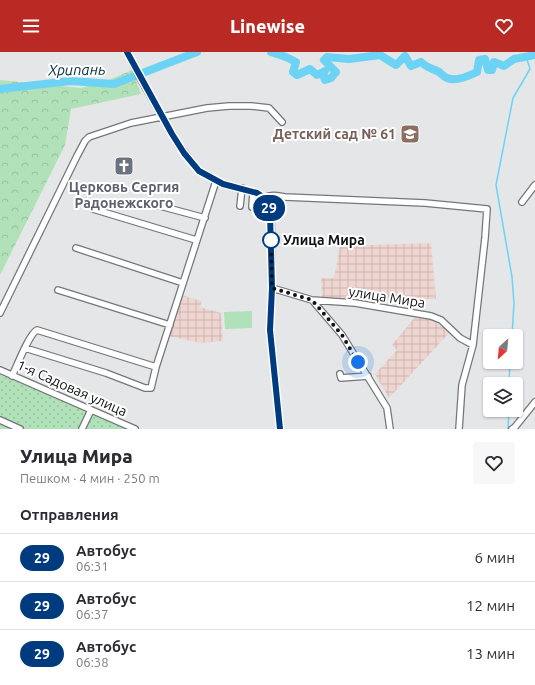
<!DOCTYPE html>
<html lang="ru">
<head>
<meta charset="utf-8">
<style>
  body { margin:0; font-family:Ubuntu,sans-serif; background:#f7f7f7; color:#2b2b33; height:100vh; display:flex; flex-direction:column; font-size:15px; white-space:nowrap }
  * { box-sizing:border-box; margin:0 }
  p { font-size:13px; color:#7c7c81 }
  .icon { flex:none; width:22px; height:22px; fill:none; stroke:currentColor; stroke-width:2; stroke-linecap:round; stroke-linejoin:round }
  .map { position:relative; height:377px; overflow:hidden }
  .sheet { display:flex; flex-direction:column; background:#fff; flex:1 }
  .sheet>* { flex:none }
  .badge { padding:0 8px; border-radius:13px; font-size:14px; line-height:26px }
  .needle { width:26px; rotate:206deg }
  .controls { position:absolute; left:483px; top:277px; display:grid; gap:8px }
  .controls a { display:grid; place-items:center; width:40px; height:40px; border-radius:4px; background:#fff; box-shadow:0 1px 3px #0004; font-size:20px }
  .you { position:absolute; width:20px; height:20px; margin:-10px; border:3px solid #fff; border-radius:50%; background:#1a73e8; box-shadow:0 0 0 6px #1a73e833 }
  .map>.badge { position:absolute; translate:-50% -50%; box-shadow:0 0 0 2px #fff }
  h2 { padding:0 20px; font-size:15px; line-height:36px }
  .round { display:grid; place-items:center; flex:none; width:42px; height:42px; border-radius:4px; background:#f7f7f7 }
  .summary { display:flex; align-items:center; justify-content:space-between; height:68px; padding:0 20px }
  h1 { font-size:19px; font-weight:800; line-height:30px }
  ul { padding:0; list-style:none }
  li { display:flex; align-items:center; gap:12px; height:48px; padding:0 20px; border-top:1px solid #e1e1e2 }
  li div { flex:1 }
  li b { display:block; font-size:15px }
  li em { font-style:normal }
  li .badge { min-width:44px; font-weight:700; text-align:center }
  header { display:flex; justify-content:space-between; align-items:center; height:52px; padding:0 20px; background:#b82a23; color:#fff; font-size:18px; font-weight:800 }
  .map>svg:first-child { display:block }
  .industrial { fill:url(#industrial-grid) }
  .grass { fill:url(#grass-dots) }
  .forest { fill:url(#forest-crowns) }
  .pitch { fill:#b0e1b8 }
  .lines { fill:none; stroke-linecap:round; stroke-linejoin:round }
  .stream { stroke:#6dd3f4; stroke-width:1.5 }
  .river { stroke:#6dd3f4; stroke-width:8 }
  .minor-casing { stroke:#747678; stroke-width:8 }
  .minor { stroke:#fff; stroke-width:5.5 }
  .line-casing { stroke:#fff; stroke-width:9 }
  .line { stroke:#003b80; stroke-width:6 }
  .walk { stroke:#111213; stroke-width:4; stroke-dasharray:0 7.2 }
  .stop-dot { fill:#fff; stroke:#003b80; stroke-width:2 }
  .labels { text-anchor:middle; stroke-width:4; stroke-linejoin:round; paint-order:stroke }
  .education-label { font-size:14px; font-weight:bold; fill:#785e54; stroke:#fff; text-anchor:end }
  .worship-label { font-size:14px; font-weight:bold; fill:#5b616d; stroke:#fff }
  .stop-label { font-size:14px; font-weight:bold; fill:#111213; stroke:#fff; text-anchor:start }
  .street-label { font-size:14px; fill:#111213; stroke:#fff }
  .water-label { font-size:15px; font-style:italic; fill:#013341; stroke:#fff }
</style>
</head>
<body>
<header><svg class="icon" aria-label="menu" viewBox="0 0 24 24"><path d="M4 6h16M4 12h16M4 18h16"/></svg>Linewise<svg class="icon" aria-label="heart" viewBox="0 0 24 24"><path d="M12 20l-8-8c-3-5 5-10 8-4 3-6 11-1 8 4z"/></svg></header>
<div class="map">
<svg width="535" height="377" viewBox="0 0 535 377">
  <defs>
    <pattern id="industrial-grid" width="8" height="8" patternUnits="userSpaceOnUse"><rect width="8" height="8" fill="#efd5d0"/><path d="M0 4h8M4 0v8" fill="none" stroke="#ccb6b2"/></pattern>
    <pattern id="grass-dots" width="8" height="8" patternUnits="userSpaceOnUse"><rect width="8" height="8" fill="#b0e1b8"/><path d="M2 2h.1M6 6h.1" fill="none" stroke="#96c09d" stroke-width="1.8" stroke-linecap="round"/></pattern>
    <pattern id="forest-crowns" width="20" height="18" patternUnits="userSpaceOnUse"><rect width="20" height="18" fill="#b0e1b8"/><path d="M2 6a3 3 0 1 1 6 0M12 15a3 3 0 1 1 6 0" fill="none" stroke="#96c09d"/></pattern>
  </defs>
  <rect width="100%" height="100%" fill="#e4e6e8"/>
  <!-- industrial -->
  <path class="industrial" d="M431,191L436,247L322,246L321,226H334L340,194Z
    M181,243L202,249L200,255L221,261L223,289L201,291L168,284Z
    M420,264L429,266L450,280L389,346L375,322L397,298L392,293L415,265Z"/>
  <!-- grass -->
  <path class="grass" d="M0,322L132,377H0Z"/>
  <!-- forest -->
  <path class="forest" d="M132,18L141,42L71,57L65,93L0,223V28L81,36L109,28Z"/>
  <!-- pitch -->
  <path class="pitch" d="M252,259V276L225,277L224,260Z"/>
  <g class="lines">
    <!-- stream -->
    <path class="stream" d="M512,284L514,251L512,225L496,133L513,46L530,17L526,4
      M509,332L510,310
      M508,377L509,358"/>
    <!-- river -->
    <path class="river" d="M271,0L286,5L296,10L293,20L297,23L310,17L317,23L325,19L323,23L325,28L331,26L336,20L324,8L327,5L349,7L380,3L396,13L405,4L411,14L421,10C426,15 430,16 437,19C441,20 443,25 447,26C456,30 469,24 477,20L479,8L485,7L488,18H492L494,10L504,14L514,7L535,3
      M0,37L70,29L114,32L197,0"/>
    <!-- minor casing -->
    <g class="minor-casing">
      <path id="minor" d="M127,0L140,26L178,92L199,119L223,132L257,141L265,146L271,161L272,236L270,278L280,377
        M265,146C271,142 278,144 285,145L425,151L487,157L485,186L473,293L462,333L459,377
        M522,150L535,133
        M149,151L205,166
        M240,154L242,136
        M252,155L253,140
        M93,157L196,188
        M76,196L183,231
        M272,236L312,248L342,283L387,356L390,377
        M58,238L170,273
        M312,248L355,251L431,264L441,268L460,286L473,293
        M0,261L77,104L85,89L89,85L131,71L207,56L229,54H251L269,56L282,70
        M25,296L106,321L145,336H151L156,315L216,129
        M0,318L135,377
        M340,322L341,326L368,324
        M12,324C17,314 29,282 37,278L156,315
        M0,368L20,377
        M82,377L91,358
        M512,377L515,375L535,350"/>
    </g>
    <!-- minor -->
    <use href="#minor" class="minor"/>
  </g>
  <g class="lines">
    <!-- line casing -->
    <g class="line-casing">
      <path id="line" d="M127,0L172,82L184,101L199,119L223,132L257,141L265,146L270,161L272,236L270,278L280,377"/>
    </g>
    <!-- line -->
    <use href="#line" class="line"/>
    <!-- walk -->
    <path class="walk" d="M271,188L272,236L312,248L342,283L358,310"/>
  </g>
  <!-- icons -->
  <defs>
    <g id="school-square" transform="scale(1)"><rect x="-9" y="-9" width="18" height="18" rx="4" fill="#8d6e63" stroke="#fff"/><path d="M0-5L7-2L0 1L-7-2ZM-4 1L0 2.5L4 1V4Q0 6-4 4Z" fill="#fff"/></g>
    <g id="church-square" transform="scale(1)"><rect x="-9" y="-9" width="18" height="18" rx="4" fill="#6b7280" stroke="#fff"/><path d="M-1.2-6h2.4v3.5h3.3v2.4h-3.3V6h-2.4V-.1h-3.3v-2.4h3.3Z" fill="#fff"/></g>
  </defs>
  <g fill-rule="evenodd">
    <use href="#school-square" x="410" y="82"/>
    <use href="#church-square" x="124" y="114"/>
  </g>
  <!-- markers -->
  <circle class="stop-dot" cx="271" cy="188" r="8"/>
  <g class="labels">
    <!-- education labels -->
    <g class="education-label">
      <text x="396" y="87">Детский сад № 61</text>
    </g>
    <!-- worship labels -->
    <g class="worship-label">
      <text x="124" y="140">Церковь Сергия<tspan x="124" dy="16">Радонежского</tspan></text>
    </g>
    <!-- stop labels -->
    <g class="stop-label">
      <text x="283" y="193">Улица Мира</text>
    </g>
    <!-- street labels -->
    <g class="street-label">
      <text transform="translate(387 245) rotate(9)" y="5">улица Мира</text>
      <text transform="translate(72 336) rotate(24)" y="5">1-я Садовая улица</text>
    </g>
    <!-- water labels -->
    <g class="water-label">
      <text transform="translate(77 18) rotate(-1)" y="5">Хрипань</text>
    </g>
  </g>
</svg>
<div class="controls">
<a><svg class="needle" viewBox="-14 -14 28 28"><path d="M0-13l5 13h-10z" fill="#e53935"/><path d="M0 13l5-13h-10z" fill="#7c7c81"/></svg></a>
<a><svg class="icon" aria-label="layers" viewBox="0 0 24 24"><path d="M12 4l9 5-9 5-9-5zM3 14l9 5 9-5"/></svg></a>
</div>
<div class="you" style="left:358px;top:310px"></div>
<b class="badge" style="left:269px;top:156px;background:#003b80;color:#fff">29</b>
</div>
<section class="sheet">
<div class="summary"><div><h1>Улица Мира</h1><p>Пешком · 4 мин · 250 m</p></div><a class="round"><svg class="icon" aria-label="heart" viewBox="0 0 24 24"><path d="M12 20l-8-8c-3-5 5-10 8-4 3-6 11-1 8 4z"/></svg></a></div>
<h2>Отправления</h2>
<ul>
<li><span class="badge" style="background:#003b80;color:#fff">29</span><div><b>Автобус</b><p>06:31</p></div><em>6 мин</em></li>
<li><span class="badge" style="background:#003b80;color:#fff">29</span><div><b>Автобус</b><p>06:37</p></div><em>12 мин</em></li>
<li><span class="badge" style="background:#003b80;color:#fff">29</span><div><b>Автобус</b><p>06:38</p></div><em>13 мин</em></li>
</ul>
</section>
</body>
</html>
